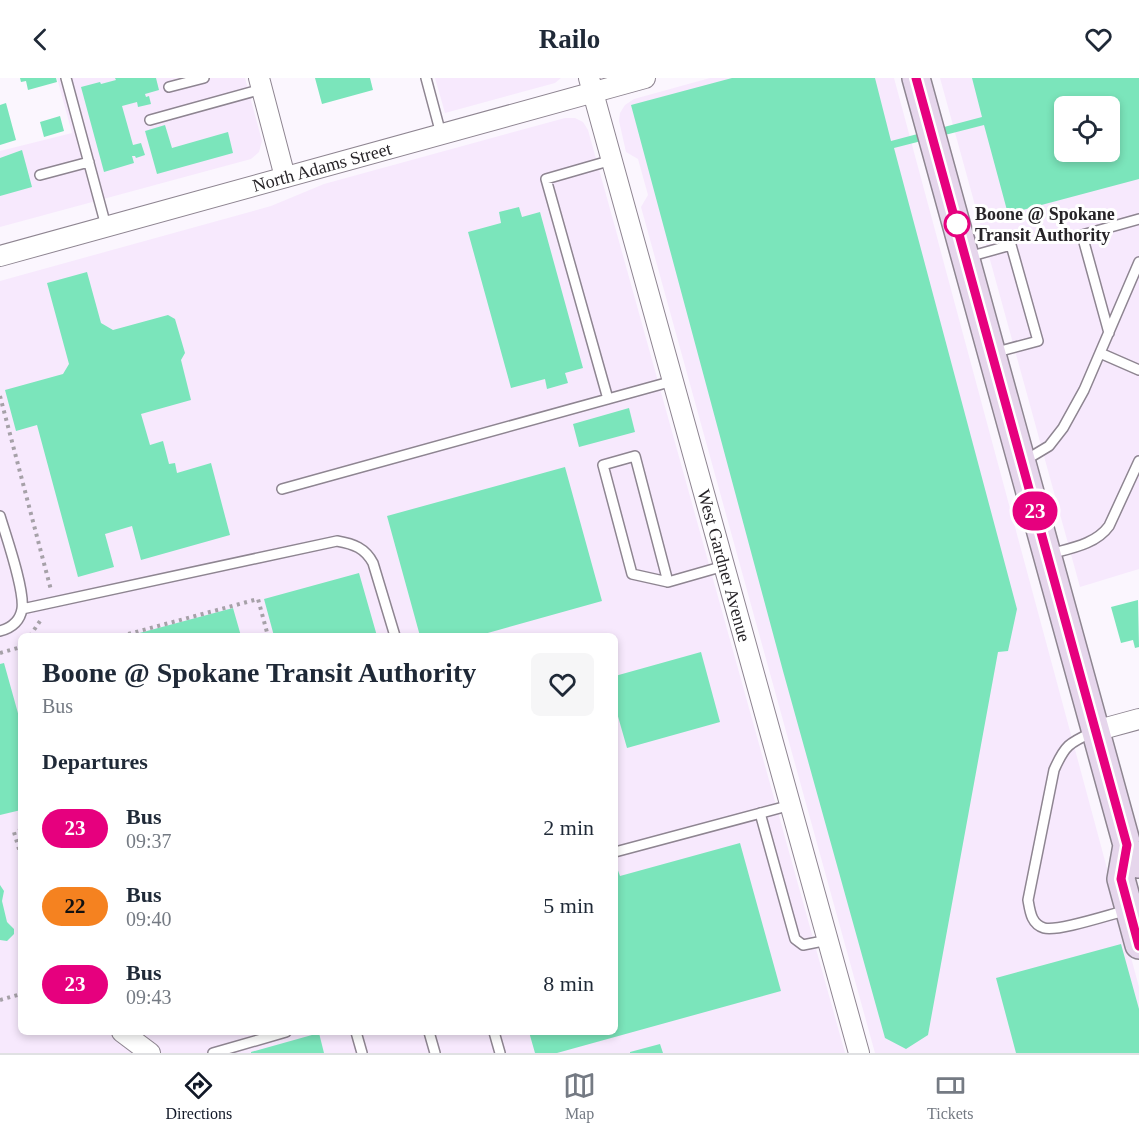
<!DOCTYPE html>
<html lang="en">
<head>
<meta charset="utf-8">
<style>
  body { margin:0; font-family:"Times New Roman",serif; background:#f6f6f7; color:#1f2937; height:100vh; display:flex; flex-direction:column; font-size:22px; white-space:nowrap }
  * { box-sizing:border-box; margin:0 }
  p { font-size:20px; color:#747a83 }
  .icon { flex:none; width:33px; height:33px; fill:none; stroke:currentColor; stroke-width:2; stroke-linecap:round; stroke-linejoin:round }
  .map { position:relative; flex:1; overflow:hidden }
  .panel { position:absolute; left:18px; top:555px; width:600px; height:402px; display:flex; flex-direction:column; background:#fff; border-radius:9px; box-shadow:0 3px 9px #0003 }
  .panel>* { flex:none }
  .badge { padding:0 12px; border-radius:20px; font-size:21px; line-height:39px }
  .fabs { position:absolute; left:1054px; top:18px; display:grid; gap:12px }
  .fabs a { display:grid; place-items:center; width:66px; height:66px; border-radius:9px; background:#fff; box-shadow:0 3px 9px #0003; font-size:30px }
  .map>.badge { position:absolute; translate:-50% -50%; box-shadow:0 0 0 3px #fff }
  h2 { padding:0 24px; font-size:22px; line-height:54px }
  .round { display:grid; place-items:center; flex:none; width:63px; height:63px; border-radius:9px; background:#f6f6f7 }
  .headline { display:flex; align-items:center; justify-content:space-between; height:102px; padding:0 24px }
  h1 { font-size:28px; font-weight:700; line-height:45px }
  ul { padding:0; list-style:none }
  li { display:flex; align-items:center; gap:18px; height:78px; padding:0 24px }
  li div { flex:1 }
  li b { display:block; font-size:22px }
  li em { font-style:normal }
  li .badge { min-width:66px; font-weight:700; text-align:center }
  header { display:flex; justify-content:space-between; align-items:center; height:78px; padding:0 24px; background:#fff; font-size:27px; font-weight:700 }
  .menu { display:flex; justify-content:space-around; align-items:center; height:84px; border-top:2px solid #e0e1e3; background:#fff; font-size:16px; color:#747a83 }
  .menu a { display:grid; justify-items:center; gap:3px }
  .menu .active { color:#111827 }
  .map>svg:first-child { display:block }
  .built { fill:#f7e9fd; fill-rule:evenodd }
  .building { fill:#7be5bb; fill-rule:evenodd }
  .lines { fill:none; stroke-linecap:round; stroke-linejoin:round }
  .service-casing { stroke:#8e8591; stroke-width:12 }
  .minor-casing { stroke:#8e8591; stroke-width:22 }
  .secondary-casing { stroke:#8e8591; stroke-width:30 }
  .path { stroke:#a6a1a8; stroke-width:4; stroke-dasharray:3 4.5; stroke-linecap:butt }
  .service { stroke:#fff; stroke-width:9 }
  .minor { stroke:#fff; stroke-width:20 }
  .secondary { stroke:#e6d6ec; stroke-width:27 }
  .line-casing { stroke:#fff; stroke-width:14 }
  .line { stroke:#e6007e; stroke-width:9 }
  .stop-dot { fill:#fff; stroke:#e6007e; stroke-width:3 }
  .labels { text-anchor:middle; stroke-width:6; stroke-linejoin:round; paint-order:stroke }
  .street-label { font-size:18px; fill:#272428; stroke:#fff }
  .stop-label { font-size:18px; font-weight:bold; fill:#272428; stroke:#fff; text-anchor:start }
</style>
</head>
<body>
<header><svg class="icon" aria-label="back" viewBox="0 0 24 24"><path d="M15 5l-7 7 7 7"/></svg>Railo<svg class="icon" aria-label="heart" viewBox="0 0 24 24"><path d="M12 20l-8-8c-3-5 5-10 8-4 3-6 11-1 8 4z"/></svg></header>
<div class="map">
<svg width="1139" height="975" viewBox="0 0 1139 975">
  <rect width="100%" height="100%" fill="#fbf6fe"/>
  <!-- built -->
  <path class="built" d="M57,0H245L262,63L259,74L251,81L0,149V73L72,55Z
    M435,0H561L555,5L445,35Z
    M710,0H894L1139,909V975H875L641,129L648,117L638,81L626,74L619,43L620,35L625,27L634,21Z
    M940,0H1139V491L1080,509ZM1065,28H1110V74H1065Z
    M565,40H575L583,44L588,52L845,975H0V203L271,128L324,106ZM21,558H615V954H21Z"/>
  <!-- building -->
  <path class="building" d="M20,0H56L57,4L28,12L26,3L21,4Z
    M115,0H156L159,12L145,16L146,19L149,18L151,26L138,29L137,24L122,28L133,67L141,65L145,77L136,80L135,78H132L134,85L104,94L81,9L100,4L101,6L116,2Z
    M315,0H370L373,12L322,26Z
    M732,0H875L891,63L982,39L972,0H1139V101L1008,136L984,47L894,70L1017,531L1008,573L998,574L928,957L906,971L885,960L783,593L631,27ZM1065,28H1110V74H1065Z
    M6,25L16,62L0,67V27Z
    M60,38L64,53L44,59L40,44Z
    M165,47L172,70L228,54L233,75L157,96L145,53Z
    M22,72L32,109L0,118V80Z
    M519,129L522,139L540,134L583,290L565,295L568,305L547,311L545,301L511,310L468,154L501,145L499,134Z
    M87,194L101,245L113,252L168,237L175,241L185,275L181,282L191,322L141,336L150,367L163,363L169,386L175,385L177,395L211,385L230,457L141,482L132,448L105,456L114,489L78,499L37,347L16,353L5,312L63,296L69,286L47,205Z
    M629,330L635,354L579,369L573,346Z
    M565,389L602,523L477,558H420L387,438Z
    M359,495L377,558H274L264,521Z
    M1138,522L1139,569L1135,570L1133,562L1121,565L1111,529Z
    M233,530L241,558H132V557Z
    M701,574L720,644L627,670L615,628V598Z
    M4,585L21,646V732L0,737V586Z
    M740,765L781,913L557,975H535L529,954H615V784L620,798Z
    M0,807L4,813L2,823L7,844L14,851V856L7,863L0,862Z
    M1121,866L1139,931V975H1016L996,900Z
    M319,955L324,975H251V974Z
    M660,966L663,975H630V974Z"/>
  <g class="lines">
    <!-- service casing -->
    <g class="service-casing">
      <path id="service" d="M66,0L106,148
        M426,0L441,56
        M169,9L204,0
        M150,42L262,11
        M40,97L89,84
        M968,179L1011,167L1038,263L993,275
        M1109,255L1082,157L1139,141
        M1100,275L1139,292
        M608,321L546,101L612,82
        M1024,383L1049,368L1063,350L1084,312L1139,184
        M282,411L673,303
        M0,438C6,458 25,512 22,531C20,543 11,550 0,553
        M1050,476C1072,470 1096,466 1109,448L1139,383
        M668,504L632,496L603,387L635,378L668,504L724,488
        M22,531L337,463C354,466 365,470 373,485L395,558
        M1093,654C1069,665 1065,667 1054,692L1028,822C1030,833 1031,846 1044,850C1058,854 1111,836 1128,832
        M760,735L795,861L803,867L828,862
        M615,774L791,727
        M356,954L362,975
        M429,954L435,975
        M494,954L500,975
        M213,975L286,954"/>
    </g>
    <!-- minor casing -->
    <g class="minor-casing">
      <g id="minor">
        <path d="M259,0L285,99"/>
        <path id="s1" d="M589,0L859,975"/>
        <path id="s2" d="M0,178L645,0"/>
        <path d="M1095,653L1139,641"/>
        <path d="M122,954L150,975"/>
      </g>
    </g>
    <!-- secondary casing -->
    <g class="secondary-casing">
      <path id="secondary" d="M916,0L1127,767L1139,786
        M1127,767L1121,801L1139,867"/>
    </g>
    <!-- path -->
    <path class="path" d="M0,318L51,512
      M30,558L40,543
      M121,558L258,521L268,558
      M0,575L21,569
      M21,752L14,754L21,778
      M0,922L21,916"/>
    <!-- service -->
    <use href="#service" class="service"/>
    <!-- minor -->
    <use href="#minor" class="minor"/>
    <!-- secondary -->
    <use href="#secondary" class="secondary"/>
  </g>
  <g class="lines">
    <!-- line casing -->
    <g class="line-casing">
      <path id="line" d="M916,0L1127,767L1121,801L1139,868"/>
    </g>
    <!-- line -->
    <use href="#line" class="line"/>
  </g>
  <!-- markers -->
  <circle class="stop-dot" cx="957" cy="146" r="12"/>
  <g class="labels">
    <!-- street labels -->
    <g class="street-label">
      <text dy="6" stroke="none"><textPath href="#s2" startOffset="334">North Adams Street</textPath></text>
      <text dy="6" stroke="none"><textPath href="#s1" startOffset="506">West Gardner Avenue</textPath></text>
    </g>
    <!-- stop labels -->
    <g class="stop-label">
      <text x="975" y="142">Boone @ Spokane<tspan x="975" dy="21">Transit Authority</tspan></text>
    </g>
  </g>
</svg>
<div class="fabs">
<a><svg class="icon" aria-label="locate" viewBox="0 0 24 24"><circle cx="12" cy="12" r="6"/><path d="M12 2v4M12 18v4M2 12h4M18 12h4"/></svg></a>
</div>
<b class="badge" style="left:1035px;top:433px;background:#e6007e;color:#fff">23</b>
<section class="panel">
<div class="headline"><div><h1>Boone @ Spokane Transit Authority</h1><p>Bus</p></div><a class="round"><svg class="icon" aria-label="heart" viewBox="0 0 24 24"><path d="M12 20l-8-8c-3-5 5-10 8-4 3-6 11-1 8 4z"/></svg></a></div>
<h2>Departures</h2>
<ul>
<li><span class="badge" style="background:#e6007e;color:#fff">23</span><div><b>Bus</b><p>09:37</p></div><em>2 min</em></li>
<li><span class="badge" style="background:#f58220;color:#111">22</span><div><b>Bus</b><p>09:40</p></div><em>5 min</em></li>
<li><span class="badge" style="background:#e6007e;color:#fff">23</span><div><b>Bus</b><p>09:43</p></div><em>8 min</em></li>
</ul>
</section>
</div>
<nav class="menu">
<a class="active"><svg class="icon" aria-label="directions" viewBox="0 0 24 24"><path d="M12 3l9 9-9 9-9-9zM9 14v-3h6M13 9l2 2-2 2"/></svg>Directions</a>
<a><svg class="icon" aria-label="map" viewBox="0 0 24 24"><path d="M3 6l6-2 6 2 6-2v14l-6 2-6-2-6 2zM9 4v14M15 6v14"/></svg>Map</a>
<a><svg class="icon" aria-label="tickets" viewBox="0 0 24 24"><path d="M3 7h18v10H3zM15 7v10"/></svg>Tickets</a>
</nav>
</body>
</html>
